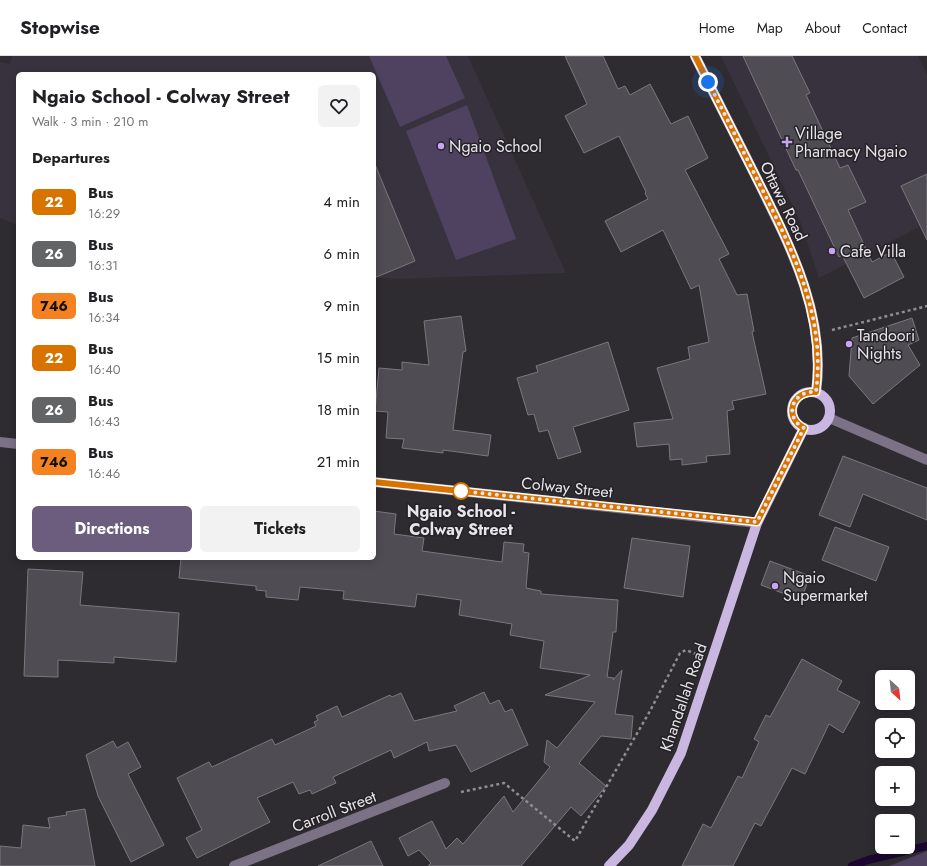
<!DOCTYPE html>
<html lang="en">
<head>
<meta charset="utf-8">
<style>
  body { margin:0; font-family:Jost,sans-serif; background:#f2f2f2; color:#202124; height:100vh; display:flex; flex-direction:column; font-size:15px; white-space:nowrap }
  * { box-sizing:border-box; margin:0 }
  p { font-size:13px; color:#757577 }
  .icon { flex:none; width:22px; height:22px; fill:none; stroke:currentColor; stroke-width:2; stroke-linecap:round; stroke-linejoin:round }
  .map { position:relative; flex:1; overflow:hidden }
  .details { position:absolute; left:16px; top:16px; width:360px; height:488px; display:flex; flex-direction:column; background:#fff; border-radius:6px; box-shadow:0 2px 10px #0003 }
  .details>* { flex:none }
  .badge { padding:0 8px; border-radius:6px; font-size:14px; line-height:26px }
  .needle { width:26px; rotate:153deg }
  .tools { position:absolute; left:875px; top:614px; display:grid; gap:8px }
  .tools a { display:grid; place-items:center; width:40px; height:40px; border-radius:6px; background:#fff; box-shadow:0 2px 10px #0003; font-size:20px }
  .you { position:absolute; width:20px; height:20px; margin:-10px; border:3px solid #fff; border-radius:50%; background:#1a73e8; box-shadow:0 0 0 6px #1a73e833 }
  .map>.badge { position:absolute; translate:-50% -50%; box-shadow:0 0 0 2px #fff }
  h2 { padding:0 16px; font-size:15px; line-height:36px }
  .round { display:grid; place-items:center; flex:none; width:42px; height:42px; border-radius:6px; background:#f2f2f2 }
  .head { display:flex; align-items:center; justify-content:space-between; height:68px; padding:0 16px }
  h1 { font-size:19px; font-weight:700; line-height:30px }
  .primary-button { display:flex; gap:8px; margin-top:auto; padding:8px 16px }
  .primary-button a { flex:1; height:46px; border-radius:6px; background:#6c5d7f; color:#fff; font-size:16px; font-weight:700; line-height:46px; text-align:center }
  .primary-button a+a { background:#f2f2f2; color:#202124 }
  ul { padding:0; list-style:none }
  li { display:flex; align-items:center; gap:12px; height:52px; padding:0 16px }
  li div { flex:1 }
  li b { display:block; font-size:15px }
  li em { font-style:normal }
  li .badge { min-width:44px; font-weight:700; text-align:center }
  header { display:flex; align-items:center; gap:24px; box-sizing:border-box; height:56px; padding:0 20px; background:#fff; border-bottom:1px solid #e0e0e0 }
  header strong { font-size:19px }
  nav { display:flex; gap:22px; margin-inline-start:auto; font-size:14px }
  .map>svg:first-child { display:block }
  .built { fill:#38323f }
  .green { fill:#4f4160 }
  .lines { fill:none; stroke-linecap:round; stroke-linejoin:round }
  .stream { stroke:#1c072e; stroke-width:8 }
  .building { fill:#4f4c53; stroke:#7a777f }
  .path { stroke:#908e93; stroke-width:2.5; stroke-dasharray:3 3; stroke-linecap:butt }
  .minor { stroke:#7b7286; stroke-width:10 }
  .major { stroke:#cab7e1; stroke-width:10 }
  .line-casing { stroke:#fff; stroke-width:9 }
  .line { stroke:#d97300; stroke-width:6 }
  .walk { stroke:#e7e5e9; stroke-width:4; stroke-dasharray:0 7.2 }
  .poi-dot { fill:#c8a6ef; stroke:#242127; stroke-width:1.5 }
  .stop-dot { fill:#fff; stroke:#d97300; stroke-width:2 }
  .labels { text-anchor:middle; stroke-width:3; stroke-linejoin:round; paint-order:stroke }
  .poi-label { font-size:16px; fill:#e7e5e9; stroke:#242127; text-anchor:start }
  .street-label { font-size:16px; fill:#e7e5e9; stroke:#242127 }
  .stop-label { font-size:16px; font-weight:bold; fill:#e7e5e9; stroke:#242127 }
</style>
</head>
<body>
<header>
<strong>Stopwise</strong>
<nav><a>Home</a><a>Map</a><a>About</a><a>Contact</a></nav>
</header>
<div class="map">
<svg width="927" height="810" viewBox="0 0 927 810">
  <rect width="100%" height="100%" fill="#2e2b31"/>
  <!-- built -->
  <path class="built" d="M12,0H468L566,217L397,223L374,221V18H18V169L0,162V6L10,8Z
    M721,0H918L927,18V167L819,222L800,165Z"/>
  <!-- green -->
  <path class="green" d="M369,0H446L465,42L400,71Z
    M467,49L516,183L456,204L406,75Z
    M927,795V810H889Z"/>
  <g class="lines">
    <!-- stream -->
    <path class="stream" d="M852,810L868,804L927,790"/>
  </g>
  <!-- building -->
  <path class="building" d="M565,0H603L618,33L625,30L630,39L650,28L671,68L688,60L708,102L685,114L729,198L719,203L737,239L747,238L754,275L752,276L766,338L732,345L734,353L727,355L730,398L706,400L707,406L682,409V403L670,404L669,388L637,391L634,367L673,363L657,312L690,303L688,291L709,286L699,229L691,233L663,174L621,196L605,165L648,143L645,137L646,136L619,80L584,97L565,60L587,48Z
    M743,0H792L810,37L806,39L840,112L848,109L866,146L848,154L872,206L891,196L904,221L864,242L842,199L839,201L798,114H796Z
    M374,106L415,205L374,222Z
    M927,118V184L901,130Z
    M461,260L466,295L463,296L453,374L491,379L488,400L443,394V397L402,392L404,383L386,382L388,356L375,355L379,312L402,314V306L429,309L424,265Z
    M912,262L919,284L908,289L920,309L873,348L849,320L852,282Z
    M608,286L629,354L573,371L581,396L558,403L548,374L539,376L534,358L528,359L517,322L538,316L536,310Z
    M843,400L927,432V464L863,438L850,471L819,459Z
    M374,455L396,458L394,478L424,482L422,495L502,506L504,486L524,488L523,496L529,497L526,532L541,535V538L618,544L616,576H613L607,621L614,622L613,624L622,614L615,658L633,660L631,683L601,680L579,707L606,730L581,760L571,751L521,810H428L431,807L419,794L408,800L399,782L432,765L446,793L457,782L463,788L504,740L513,756L550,711L544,706L547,684L557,692L595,646L545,639L590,619L540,612L544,585L510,579L512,568L459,559L461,544L417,538L415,551L343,543L344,535L300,531L298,544L266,541V535L256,534V530L179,522L181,502H374Z
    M835,471L889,491L876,525L822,504Z
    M632,482L690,490L683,541L624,532Z
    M770,505L810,520L801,544L761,529Z
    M28,513L83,516L80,549L179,557L176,606L114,601V607L58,604V621L24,620Z
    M802,603L842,625L837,634L860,646L843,677L829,668L805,718L792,712L761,770L755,767L733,810H682L703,768L711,772L738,720L742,722L759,686L754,683L766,659L770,661Z
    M484,636L490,648L499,644L505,656L512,653L528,689L471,716L456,689L429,695L427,686L394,702L391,694L333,721L336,727L312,738L310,734L299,738L293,726L257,742L270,766L197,802L186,782L202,774L177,722L209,706L212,711L272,683L275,689L316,670L314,666L318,664L316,660L337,650L342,661L390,639L392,641L401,637L414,665L457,655L454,650Z
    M113,685L117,692L128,686L141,711L128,718L164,789L131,806L98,740L86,699Z
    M85,753L95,810H0V790L21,792L23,769L50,772L48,762L67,759L66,756Z
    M371,785L383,810H318Z"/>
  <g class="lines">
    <!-- path -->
    <path class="path" d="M832,274L927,250
      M461,736L504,727L575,785L650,655L680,597L686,594L696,598"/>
    <!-- minor -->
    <path class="minor" d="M829,362L927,404
      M0,386L18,388
      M374,426L757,467
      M234,810L445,727"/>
    <!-- major -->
    <path class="major" d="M695,0C715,39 734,78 754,117C788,186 827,257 816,336
      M792 355a19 19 0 1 1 38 0a19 19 0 1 1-38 0Z
      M609,810L629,789L652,754L681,697L757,467L804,372"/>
  </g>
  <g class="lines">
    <!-- line casing -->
    <g class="line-casing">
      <path id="line" d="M374,426L757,466L804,372C783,361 792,334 816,336C826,256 789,187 754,117C734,78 715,39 695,0"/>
    </g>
    <!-- line -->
    <use href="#line" class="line"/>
    <!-- walk -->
    <path class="walk" d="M461,435L757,466L804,372C783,361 792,334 816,336C826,260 793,195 760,129C743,95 726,60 708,26"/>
  </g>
  <!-- markers -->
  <g class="poi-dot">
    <path d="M785 80h4v4h4v4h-4v4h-4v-4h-4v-4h4z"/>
    <circle cx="441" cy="90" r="4"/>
    <circle cx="832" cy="195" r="4"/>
    <circle cx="849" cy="288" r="4"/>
    <circle cx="775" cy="530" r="4"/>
  </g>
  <circle class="stop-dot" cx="461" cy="435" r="8"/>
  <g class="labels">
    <!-- poi labels -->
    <g class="poi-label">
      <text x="795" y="83">Village<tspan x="795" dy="18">Pharmacy Ngaio</tspan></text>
      <text x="449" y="96">Ngaio School</text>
      <text x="840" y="201">Cafe Villa</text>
      <text x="857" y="285">Tandoori<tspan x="857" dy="18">Nights</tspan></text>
      <text x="783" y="527">Ngaio<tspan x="783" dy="18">Supermarket</tspan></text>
    </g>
    <!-- street labels -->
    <g class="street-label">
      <text transform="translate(784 145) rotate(64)" y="6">Ottawa Road</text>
      <text transform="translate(567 431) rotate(6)" y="6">Colway Street</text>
      <text transform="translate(683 641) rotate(-71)" y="6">Khandallah Road</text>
      <text transform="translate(334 755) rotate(-21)" y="6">Carroll Street</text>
    </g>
    <!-- stop labels -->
    <g class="stop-label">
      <text x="461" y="461">Ngaio School -<tspan x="461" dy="18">Colway Street</tspan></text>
    </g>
  </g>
</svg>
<div class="tools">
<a><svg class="needle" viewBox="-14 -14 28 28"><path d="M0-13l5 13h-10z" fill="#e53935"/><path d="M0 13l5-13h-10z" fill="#757577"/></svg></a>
<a><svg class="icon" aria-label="locate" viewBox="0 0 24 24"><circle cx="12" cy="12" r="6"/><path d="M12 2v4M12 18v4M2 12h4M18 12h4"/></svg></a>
<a>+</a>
<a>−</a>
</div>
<div class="you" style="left:708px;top:26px"></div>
<section class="details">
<div class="head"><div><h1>Ngaio School - Colway Street</h1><p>Walk · 3 min · 210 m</p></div><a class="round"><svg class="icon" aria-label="heart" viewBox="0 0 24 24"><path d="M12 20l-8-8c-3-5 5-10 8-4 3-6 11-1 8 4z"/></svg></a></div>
<h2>Departures</h2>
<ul>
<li><span class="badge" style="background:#d97300;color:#fff">22</span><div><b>Bus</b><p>16:29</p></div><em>4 min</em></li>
<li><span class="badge" style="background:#636466;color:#fff">26</span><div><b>Bus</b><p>16:31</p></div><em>6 min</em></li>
<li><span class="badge" style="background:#f58220;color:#111">746</span><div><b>Bus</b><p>16:34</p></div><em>9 min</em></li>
<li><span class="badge" style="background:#d97300;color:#fff">22</span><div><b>Bus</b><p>16:40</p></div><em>15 min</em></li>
<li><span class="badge" style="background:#636466;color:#fff">26</span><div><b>Bus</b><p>16:43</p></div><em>18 min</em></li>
<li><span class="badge" style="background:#f58220;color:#111">746</span><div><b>Bus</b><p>16:46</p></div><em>21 min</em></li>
</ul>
<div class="primary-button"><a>Directions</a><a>Tickets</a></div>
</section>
</div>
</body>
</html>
